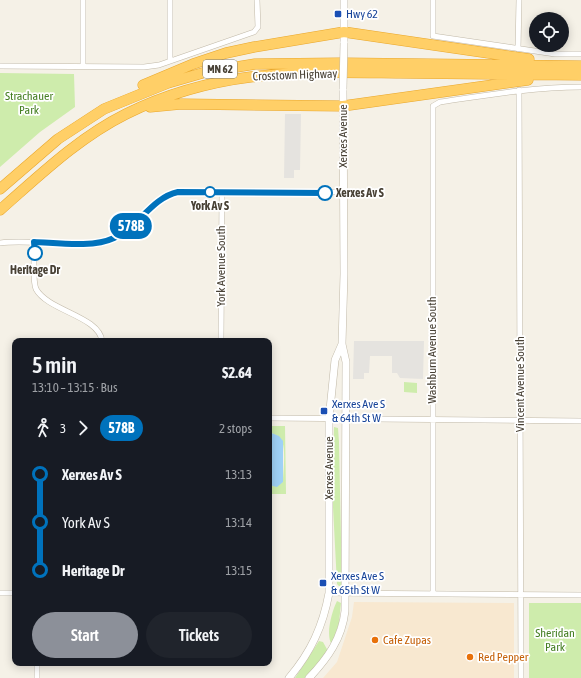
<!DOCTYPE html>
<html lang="en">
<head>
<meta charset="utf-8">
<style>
  body { margin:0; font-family:"Asap Condensed",sans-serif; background:#20242c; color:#f1f3f6; height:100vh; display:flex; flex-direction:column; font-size:15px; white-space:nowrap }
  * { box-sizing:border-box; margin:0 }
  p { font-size:13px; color:#9ea1a6 }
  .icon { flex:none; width:22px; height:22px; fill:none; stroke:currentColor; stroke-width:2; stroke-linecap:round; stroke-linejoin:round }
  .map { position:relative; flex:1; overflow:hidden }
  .drawer { position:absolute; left:12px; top:338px; width:260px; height:328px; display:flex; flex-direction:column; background:#171b24; border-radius:8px; box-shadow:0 2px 10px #0003 }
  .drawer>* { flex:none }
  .badge { padding:0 8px; border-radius:13px; font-size:14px; line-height:26px }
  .fabs { position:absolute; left:529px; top:12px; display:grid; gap:8px }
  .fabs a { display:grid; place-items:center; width:40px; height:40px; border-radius:50%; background:#171b24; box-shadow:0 2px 10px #0003; font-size:20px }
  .map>.badge { position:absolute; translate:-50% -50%; box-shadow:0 0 0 2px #fff }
  .legs { display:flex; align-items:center; gap:6px; height:44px; padding:0 20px; font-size:13px }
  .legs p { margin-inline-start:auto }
  .overview { display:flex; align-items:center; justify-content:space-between; height:68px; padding:0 20px }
  h1 { font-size:22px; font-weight:600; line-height:30px }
  .action { display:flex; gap:8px; margin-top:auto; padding:8px 20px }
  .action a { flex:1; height:46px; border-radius:24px; background:#8c9099; color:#fff; font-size:16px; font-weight:600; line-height:46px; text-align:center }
  .action a+a { background:#20242c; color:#f1f3f6 }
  ul { padding:0 20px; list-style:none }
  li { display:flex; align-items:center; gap:14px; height:48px; font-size:15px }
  li i { display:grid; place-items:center; width:6px; height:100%; margin:0 5px; background:currentColor }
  li i::after { content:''; width:10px; height:10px; margin:-5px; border:3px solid; border-radius:50%; background:#171b24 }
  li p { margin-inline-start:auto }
  li:first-child i { background:linear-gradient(#0000 50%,currentColor 0) }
  li:last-child i { background:linear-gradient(currentColor 50%,#0000 0) }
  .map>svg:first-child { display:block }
  .commercial { fill:#f8e8d0 }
  .green { fill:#ceecac }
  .parking { fill:#e5e3df }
  .water { fill:#9fd1f6 }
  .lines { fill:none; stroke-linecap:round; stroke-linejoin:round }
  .minor-casing { stroke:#c1b9a8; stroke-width:6 }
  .tertiary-casing { stroke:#c1b9a8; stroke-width:8 }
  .motorway-casing { stroke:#e9a72c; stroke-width:11 }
  .minor { stroke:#fff; stroke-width:5 }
  .tertiary { stroke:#fff; stroke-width:7 }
  .motorway { stroke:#ffcf67; stroke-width:10 }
  .tertiary-bridge-casing { stroke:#c1b9a8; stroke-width:8; stroke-linecap:butt }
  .tertiary-bridge { stroke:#fff; stroke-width:7 }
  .line-1-casing { stroke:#fff; stroke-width:9 }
  .line-1 { stroke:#0072bc; stroke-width:6 }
  .transit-dot { fill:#1a4fb4; stroke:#fff; stroke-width:1.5 }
  .stop-1-dot { fill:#fff; stroke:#0072bc; stroke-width:2 }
  .food-dot { fill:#e8710a; stroke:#fff; stroke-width:1.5 }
  .labels { text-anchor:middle; stroke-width:3.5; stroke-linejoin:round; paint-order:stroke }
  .shield { fill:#fff; stroke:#7f7a72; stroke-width:1 }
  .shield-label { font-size:11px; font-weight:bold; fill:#484135 }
  .transit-label { font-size:12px; fill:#164399; stroke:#fff; text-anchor:start }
  .street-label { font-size:12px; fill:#484135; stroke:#fff }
  .park-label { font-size:12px; fill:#457f23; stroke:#fff }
  .stop-label { font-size:12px; font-weight:bold; fill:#484135; stroke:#fff }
  .food-label { font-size:12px; fill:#c56008; stroke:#fff; text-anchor:start }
</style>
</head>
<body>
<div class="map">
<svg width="581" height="678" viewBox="0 0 581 678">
  <rect width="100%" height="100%" fill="#f5f1e7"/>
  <!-- commercial -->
  <path class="commercial" d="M354,602L514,603V678H323L337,662L352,617Z"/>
  <!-- green -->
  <path class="green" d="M0,73L74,74L75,107L40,132L0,167Z
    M404,382L417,383V393L404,392Z
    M269,426H285L286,494H269V485L283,482C283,472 287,445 280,438C278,435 273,434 269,432Z
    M334,427L338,428L339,442L342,586L340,587L337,584L332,488Z
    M337,601L341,603L339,623L332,645C325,635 332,611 337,601Z
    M529,603H581V678H529Z
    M319,641L323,642L328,651L314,670L305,678H295Z"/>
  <!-- parking -->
  <path class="parking" d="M285,114H301L300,170H294V178H284Z
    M354,341H424L423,379L400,378L397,373H392V356H370L369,373H364V379H353Z"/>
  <!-- water -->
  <path class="water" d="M269,432L279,436L283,441V482L277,487L269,485Z"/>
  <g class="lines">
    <!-- minor casing -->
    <g class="minor-casing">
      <path id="minor" d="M83,0V67
        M170,0V61
        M433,0V36L555,54H581
        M518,49L519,0
        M0,66L144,67L159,65L254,32L258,27L257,0
        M519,90L521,678
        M34,242C35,253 32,280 36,289C48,311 99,316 102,341
        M0,243C34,238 80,251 112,239C138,229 150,199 178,192H344
        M221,341L222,192
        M269,418L581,421
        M0,593H15
        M329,593L581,595
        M433,594V106L440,102C487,95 534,87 581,87
        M37,663V678"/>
    </g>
    <!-- tertiary casing -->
    <g class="tertiary-casing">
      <path id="tertiary" d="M344,0V43
        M289,678C311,652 323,626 329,593V419L335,360L342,344
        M309,678C328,658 342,638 345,611L346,362L342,344L344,274L343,89"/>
    </g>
    <!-- motorway casing -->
    <g class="motorway-casing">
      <path id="motorway" d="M143,85L193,64L226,53L254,47L344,32L529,59
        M150,107L181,104L343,106L528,80
        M0,189L58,139L104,109L168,83L206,72L255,64L342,63L581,66
        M0,210C40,175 78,138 126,114C219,68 300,72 400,73C460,74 521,74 581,75"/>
    </g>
    <!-- minor -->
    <use href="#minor" class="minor"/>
    <!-- tertiary -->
    <use href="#tertiary" class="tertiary"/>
    <!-- motorway -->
    <use href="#motorway" class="motorway"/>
    <!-- tertiary-bridge casing -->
    <g class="tertiary-bridge-casing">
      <path id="tertiary-bridge" d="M343,89L344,43"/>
    </g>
    <!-- tertiary-bridge -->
    <use href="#tertiary-bridge" class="tertiary-bridge"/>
  </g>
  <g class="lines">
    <!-- line-1 casing -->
    <g class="line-1-casing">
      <path id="line-1" d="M35,253L34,242C58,243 93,248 114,238C139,227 151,198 178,192L325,193"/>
    </g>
    <!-- line-1 -->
    <use href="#line-1" class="line-1"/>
  </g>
  <!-- markers -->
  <g class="transit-dot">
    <rect x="334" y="10" width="8" height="8" rx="2"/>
    <rect x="320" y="407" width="8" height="8" rx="2"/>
    <rect x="319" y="579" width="8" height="8" rx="2"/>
  </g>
  <g class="stop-1-dot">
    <circle cx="210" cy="192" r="5"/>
    <circle cx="325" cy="193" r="7"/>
    <circle cx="35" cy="253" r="7"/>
  </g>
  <g class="food-dot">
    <circle cx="375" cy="640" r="4"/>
    <circle cx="470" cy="657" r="4"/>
  </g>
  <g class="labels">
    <!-- shield labels -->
    <rect class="shield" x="203" y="60" width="34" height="18" rx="3"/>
    <g class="shield-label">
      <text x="220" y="73">MN 62</text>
    </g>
    <!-- transit labels -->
    <g class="transit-label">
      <text x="346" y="18">Hwy 62</text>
      <text x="332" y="408">Xerxes Ave S<tspan x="332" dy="14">&amp; 64th St W</tspan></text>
      <text x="331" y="580">Xerxes Ave S<tspan x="331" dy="14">&amp; 65th St W</tspan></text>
    </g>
    <!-- street labels -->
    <g class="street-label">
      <text transform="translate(295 75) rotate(-2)" y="4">Crosstown Highway</text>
      <text transform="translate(343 136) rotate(-90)" y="4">Xerxes Avenue</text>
      <text transform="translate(221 266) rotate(-90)" y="4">York Avenue South</text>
      <text transform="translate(432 350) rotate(-90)" y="4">Washburn Avenue South</text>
      <text transform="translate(520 384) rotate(-90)" y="4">Vincent Avenue South</text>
      <text transform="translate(329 468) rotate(-90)" y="4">Xerxes Avenue</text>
    </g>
    <!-- park labels -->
    <g class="park-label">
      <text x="29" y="100">Strachauer<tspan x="29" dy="14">Park</tspan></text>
      <text x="555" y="637">Sheridan<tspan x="555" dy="14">Park</tspan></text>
    </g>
    <!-- stop labels -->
    <g class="stop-label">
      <text x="336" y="197" text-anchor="start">Xerxes Av S</text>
      <text x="210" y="210">York Av S</text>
      <text x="35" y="274">Heritage Dr</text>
    </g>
    <!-- food labels -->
    <g class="food-label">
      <text x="383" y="644">Cafe Zupas</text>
      <text x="478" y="661">Red Pepper</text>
    </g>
  </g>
</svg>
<div class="fabs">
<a><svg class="icon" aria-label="locate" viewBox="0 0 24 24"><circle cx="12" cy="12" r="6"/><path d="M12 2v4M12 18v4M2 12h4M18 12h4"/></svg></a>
</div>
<b class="badge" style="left:131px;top:226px;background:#0072bc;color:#fff">578B</b>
<section class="drawer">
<div class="overview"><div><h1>5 min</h1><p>13:10 – 13:15 · Bus</p></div><b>$2.64</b></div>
<div class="legs"><svg class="icon" aria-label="walk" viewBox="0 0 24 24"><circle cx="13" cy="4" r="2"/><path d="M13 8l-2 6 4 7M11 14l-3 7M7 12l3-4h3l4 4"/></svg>3<svg class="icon" aria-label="forward" viewBox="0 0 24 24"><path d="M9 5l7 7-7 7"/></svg><b class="badge" style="background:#0072bc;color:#fff">578B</b><p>2 stops</p></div>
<ul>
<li><i style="color:#0072bc"></i><b>Xerxes Av S</b><p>13:13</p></li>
<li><i style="color:#0072bc"></i><span>York Av S</span><p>13:14</p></li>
<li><i style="color:#0072bc"></i><b>Heritage Dr</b><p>13:15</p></li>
</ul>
<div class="action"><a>Start</a><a>Tickets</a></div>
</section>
</div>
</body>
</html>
